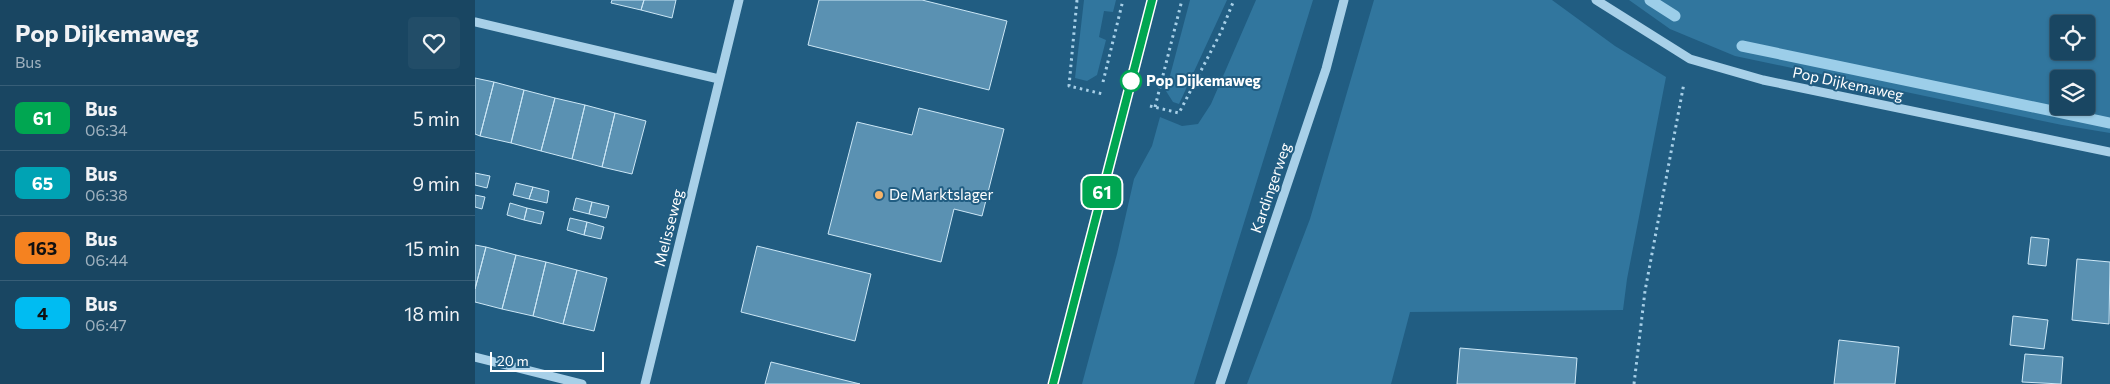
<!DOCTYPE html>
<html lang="en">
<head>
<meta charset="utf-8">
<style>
  body { margin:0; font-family:Commissioner,sans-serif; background:#224d68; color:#f1f3f6; height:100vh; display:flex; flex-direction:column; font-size:19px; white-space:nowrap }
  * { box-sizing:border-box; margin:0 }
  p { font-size:16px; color:#9fb1be }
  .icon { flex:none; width:28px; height:28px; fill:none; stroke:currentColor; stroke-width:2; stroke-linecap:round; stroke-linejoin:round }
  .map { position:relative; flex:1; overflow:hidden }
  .sheet { display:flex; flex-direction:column; background:#194662; width:475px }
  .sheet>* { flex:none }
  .badge { padding:0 10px; border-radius:8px; font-size:18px; line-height:32px }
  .buttons { position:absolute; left:1575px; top:15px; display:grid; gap:10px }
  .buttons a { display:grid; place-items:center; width:45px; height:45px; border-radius:5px; background:#194662; box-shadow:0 1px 4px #0004,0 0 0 1px #375e77; font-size:25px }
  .scale { position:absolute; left:15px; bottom:12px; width:114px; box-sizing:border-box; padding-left:5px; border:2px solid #fff; border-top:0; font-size:14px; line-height:18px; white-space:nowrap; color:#fff; -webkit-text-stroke:4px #215d82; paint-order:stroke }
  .map>.badge { position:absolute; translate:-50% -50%; box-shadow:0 0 0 2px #fff }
  .round { display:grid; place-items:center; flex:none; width:52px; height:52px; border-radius:5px; background:#224d68 }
  .headline { display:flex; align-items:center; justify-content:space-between; height:85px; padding:0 15px }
  h1 { font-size:24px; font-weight:700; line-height:38px }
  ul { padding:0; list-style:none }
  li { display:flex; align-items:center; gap:15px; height:65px; padding:0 15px; border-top:1px solid #375e77 }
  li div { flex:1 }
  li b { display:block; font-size:19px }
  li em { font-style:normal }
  li .badge { min-width:55px; font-weight:700; text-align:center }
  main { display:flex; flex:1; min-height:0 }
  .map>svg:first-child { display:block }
  .green { fill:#31769e; fill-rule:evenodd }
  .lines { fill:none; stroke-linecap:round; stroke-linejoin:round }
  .stream { stroke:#9ccee9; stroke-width:11 }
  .building { fill:#5a91b2; stroke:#cce7f6 }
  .path { stroke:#a8d0e8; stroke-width:3; stroke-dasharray:2.5 4; stroke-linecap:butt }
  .minor { stroke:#a8d0e8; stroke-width:9 }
  .line-casing { stroke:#fff; stroke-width:11 }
  .line { stroke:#00a651; stroke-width:8 }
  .stop-dot { fill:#fff; stroke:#00a651; stroke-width:2.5 }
  .poi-dot { fill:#f5b369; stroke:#215d82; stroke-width:2 }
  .labels { text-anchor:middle; stroke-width:4; stroke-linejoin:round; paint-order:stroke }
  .stop-label { font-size:15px; font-weight:bold; fill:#fff; stroke:#215d82; text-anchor:start }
  .street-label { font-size:15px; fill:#fff; stroke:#215d82 }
  .poi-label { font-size:15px; fill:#fff; stroke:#215d82; text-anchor:start }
</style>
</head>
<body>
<main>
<section class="sheet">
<div class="headline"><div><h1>Pop Dijkemaweg</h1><p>Bus</p></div><a class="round"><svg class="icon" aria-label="heart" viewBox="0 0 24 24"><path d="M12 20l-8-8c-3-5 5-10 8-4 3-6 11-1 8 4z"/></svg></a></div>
<ul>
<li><span class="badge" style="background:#00a651;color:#fff">61</span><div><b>Bus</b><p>06:34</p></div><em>5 min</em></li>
<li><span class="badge" style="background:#00a3b4;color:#fff">65</span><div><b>Bus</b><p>06:38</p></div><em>9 min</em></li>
<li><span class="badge" style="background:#f58220;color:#111">163</span><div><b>Bus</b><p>06:44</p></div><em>15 min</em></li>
<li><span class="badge" style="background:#00bcf2;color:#111">4</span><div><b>Bus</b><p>06:47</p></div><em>18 min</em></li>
</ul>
</section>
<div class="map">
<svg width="1635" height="384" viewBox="0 0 1635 384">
  <rect width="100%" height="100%" fill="#215d82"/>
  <!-- green -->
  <path class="green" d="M609,0H641L638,12L629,11L624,37L631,40L622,75L612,81L600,78Z
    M715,0H752L704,104L698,102L691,91Z
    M781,0H838L719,384H607L642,254L659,179L677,146L685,117L707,126L723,124L736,104Z
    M899,0H1077L1140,46L1191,77L1152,279L1148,310L935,312L916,384H772L835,219Z
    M1154,0H1635V133L1587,125L1260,56L1195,29ZM1584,24H1611V51H1584ZM1584,79H1611V106H1584Z"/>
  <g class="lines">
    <!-- stream -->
    <path class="stream" d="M1175,0L1200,16
      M1267,46L1635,123"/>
  </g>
  <!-- building -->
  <path class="building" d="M137,0H169L166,10L136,3Z
    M169,0H201L197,18L166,10Z
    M344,0H447L532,21L514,90L333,45Z
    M0,78L19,82L5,136L0,134Z
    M19,82L49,90L36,143L5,136Z
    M49,90L80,98L66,151L36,143Z
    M80,98L110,105L97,159L66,151Z
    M110,105L140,113L127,167L97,159Z
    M444,108L529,129L507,216L479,209L466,262L353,234L382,122L437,135Z
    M140,113L171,121L157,174L127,167Z
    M0,173L15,176L12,188L0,185Z
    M41,183L58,187L54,199L38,195Z
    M58,187L74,191L72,203L54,199Z
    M0,195L10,197L7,209L0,207Z
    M101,198L117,202L114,214L98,210Z
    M117,202L134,206L131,218L114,214Z
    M35,203L52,208L49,220L32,215Z
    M52,208L69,212L66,224L49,220Z
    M95,218L112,222L109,235L92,230Z
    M112,222L129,227L126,239L109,235Z
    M1556,237L1574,239L1571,266L1553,264Z
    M0,245L11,247L0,289Z
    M282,246L396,274L380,341L266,312Z
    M11,247L41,255L27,309L0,302V289Z
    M41,255L71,262L58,316L27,309Z
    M1602,259L1635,262L1634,324L1597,320Z
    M71,262L102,270L88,324L58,316Z
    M102,270L132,278L119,331L88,324Z
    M1538,316L1573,320L1569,349L1535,345Z
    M1364,340L1424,347L1420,384H1359Z
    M985,348L1102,358L1100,384H982Z
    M1550,354L1588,357L1586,384L1547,382Z
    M296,362L385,384H290Z"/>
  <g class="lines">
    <!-- path -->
    <path class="path" d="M602,0L594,86L628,94
      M628,82L648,0
      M675,106L704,113L746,32L759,0
      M680,107L707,0
      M1159,384L1170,291L1209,83"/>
    <!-- minor -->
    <path class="minor" d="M1121,0L1215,59L1288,80L1635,152
      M0,22L244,79
      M0,357L107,384
      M170,384L264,0
      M578,384L677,0
      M745,384L851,69L869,0"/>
  </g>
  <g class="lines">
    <!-- line casing -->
    <g class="line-casing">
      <path id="line" d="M578,384L677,0"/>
    </g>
    <!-- line -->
    <use href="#line" class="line"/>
  </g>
  <!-- markers -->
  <circle class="stop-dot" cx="656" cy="81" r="10"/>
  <circle class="poi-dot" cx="404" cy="195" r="5"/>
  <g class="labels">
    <!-- stop labels -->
    <g class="stop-label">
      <text x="671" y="86">Pop Dijkemaweg</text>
    </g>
    <!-- street labels -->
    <g class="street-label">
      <text transform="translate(1373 84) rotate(12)" y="5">Pop Dijkemaweg</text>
      <text transform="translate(796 188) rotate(-71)" y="5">Kardingerweg</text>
      <text transform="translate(194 228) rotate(-76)" y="5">Melisseweg</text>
    </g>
    <!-- poi labels -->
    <g class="poi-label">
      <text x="414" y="200">De Marktslager</text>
    </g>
  </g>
</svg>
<div class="buttons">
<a><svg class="icon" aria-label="locate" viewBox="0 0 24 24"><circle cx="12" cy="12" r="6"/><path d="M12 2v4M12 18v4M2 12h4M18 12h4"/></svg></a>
<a><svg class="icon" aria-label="layers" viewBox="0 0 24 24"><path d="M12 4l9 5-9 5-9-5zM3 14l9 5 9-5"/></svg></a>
</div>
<div class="scale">20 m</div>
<b class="badge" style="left:627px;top:192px;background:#00a651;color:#fff">61</b>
</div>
</main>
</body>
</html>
